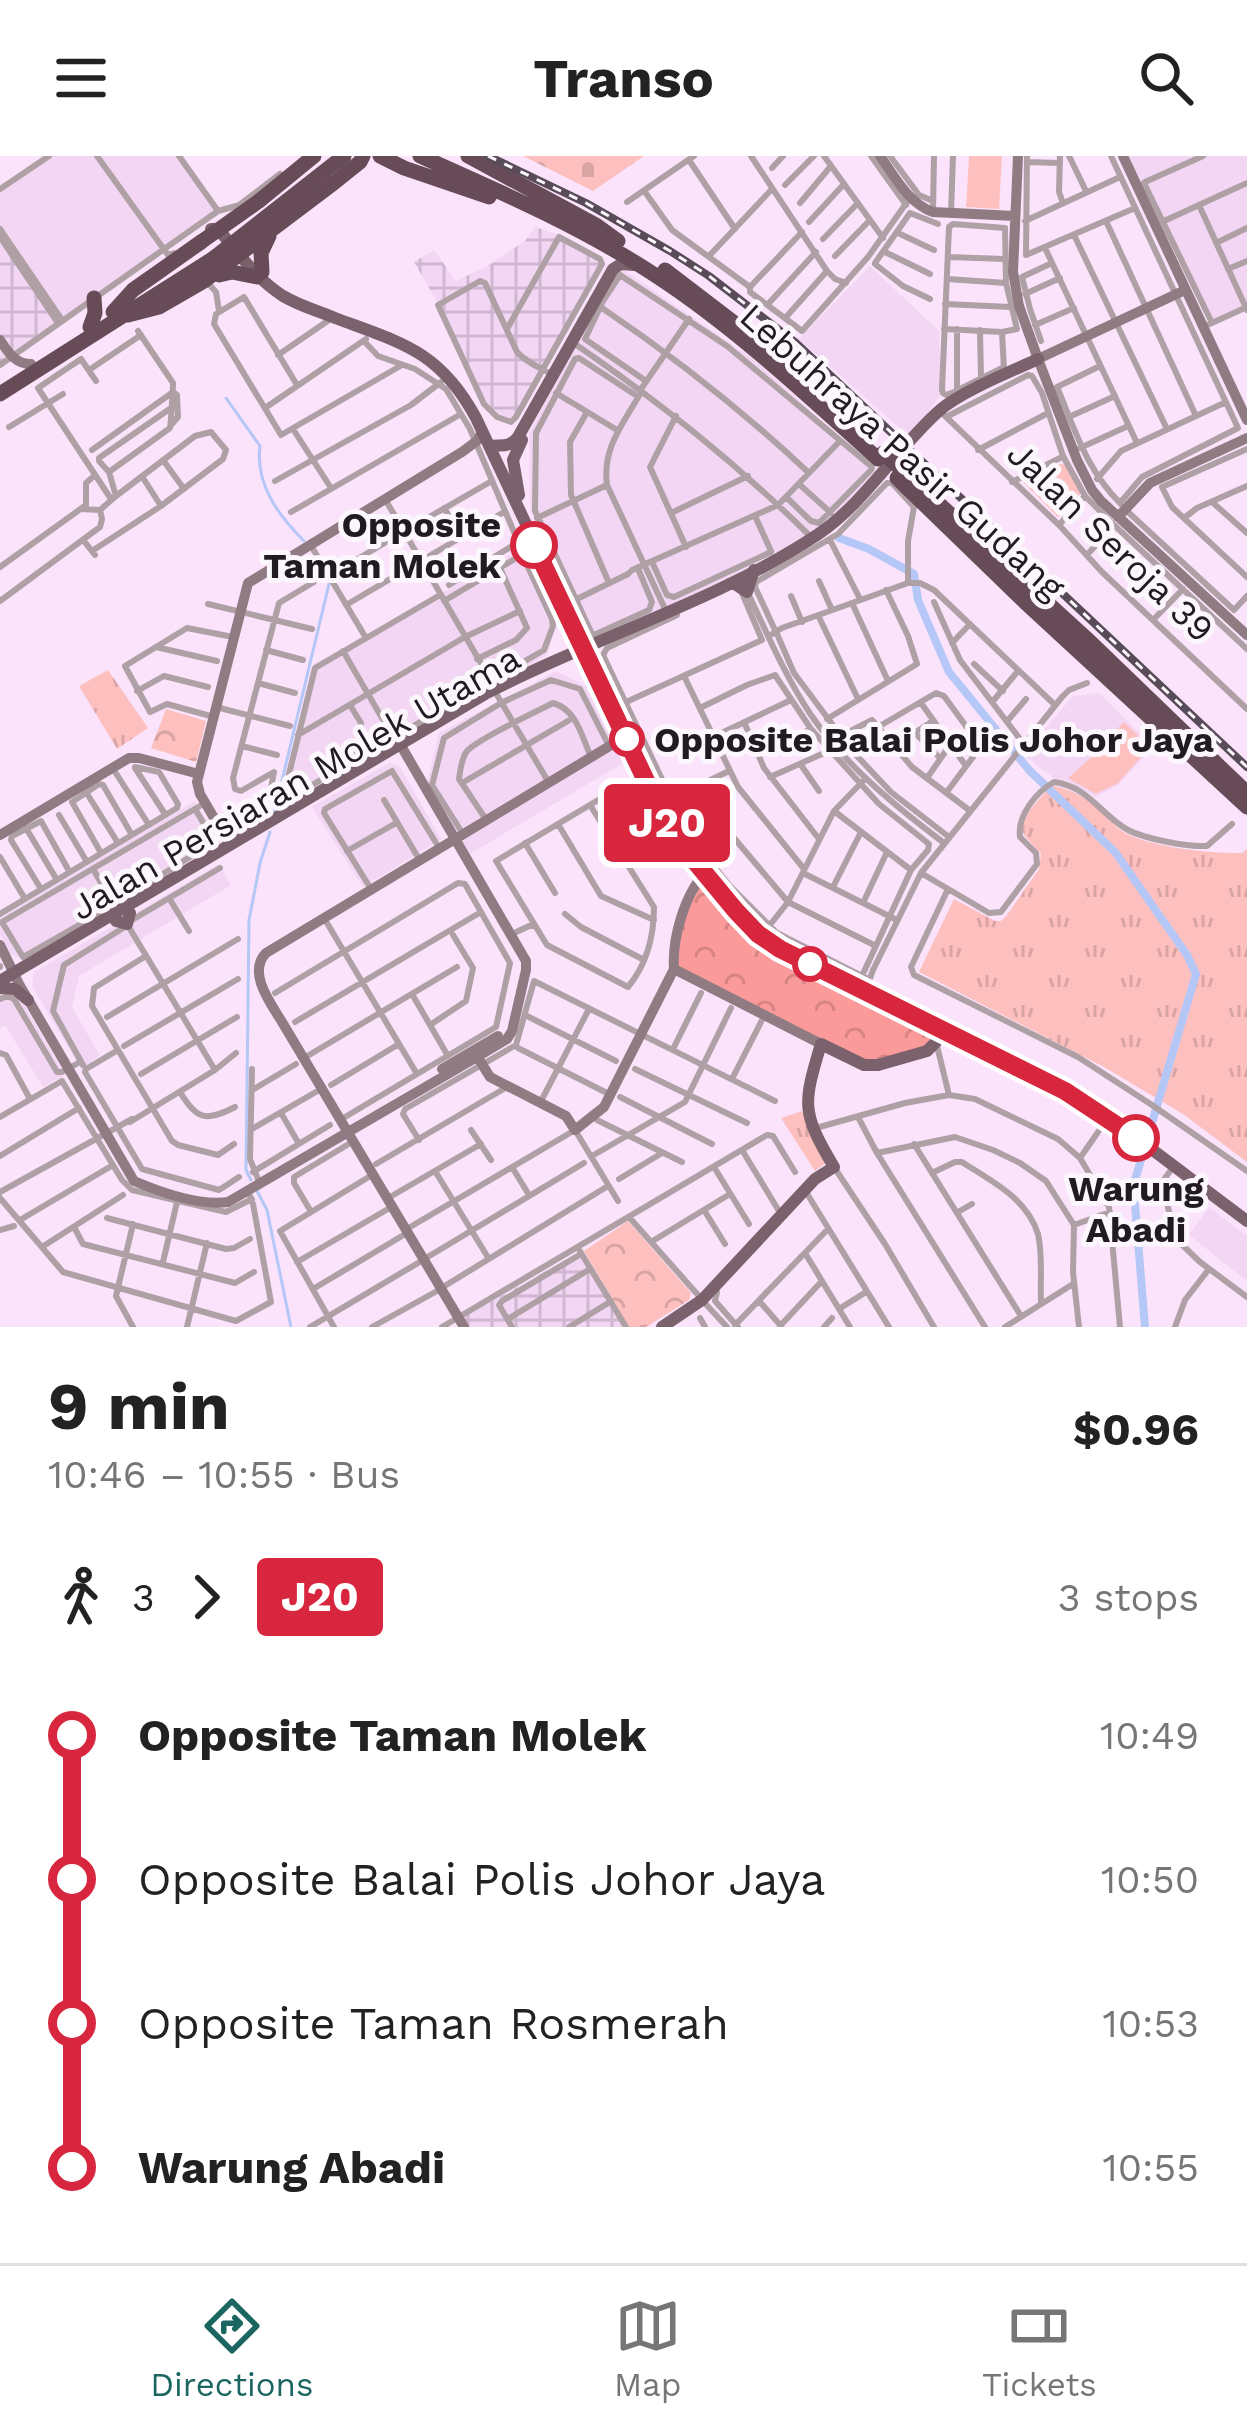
<!DOCTYPE html>
<html lang="en">
<head>
<meta charset="utf-8">
<style>
  body { margin:0; font-family:"Work Sans",sans-serif; background:#f2f2f2; color:#222; height:100vh; display:flex; flex-direction:column; font-size:45px; white-space:nowrap }
  * { box-sizing:border-box; margin:0 }
  p { font-size:39px; color:#767676 }
  .icon { flex:none; width:66px; height:66px; fill:none; stroke:currentColor; stroke-width:2; stroke-linecap:round; stroke-linejoin:round }
  .map { position:relative; height:1171px; overflow:hidden }
  .side { display:flex; flex-direction:column; background:#fff; flex:1 }
  .side>* { flex:none }
  .badge { padding:0 24px; border-radius:9px; font-size:42px; line-height:78px }
  .map>.badge { position:absolute; translate:-50% -50%; box-shadow:0 0 0 6px #fff }
  .legs { display:flex; align-items:center; gap:18px; height:132px; padding:0 48px; font-size:39px }
  .legs p { margin-inline-start:auto }
  .headline { display:flex; align-items:center; justify-content:space-between; height:204px; padding:0 48px }
  h1 { font-size:66px; font-weight:700; line-height:90px }
  ul { padding:0 48px; list-style:none }
  li { display:flex; align-items:center; gap:42px; height:144px; font-size:45px }
  li i { display:grid; place-items:center; width:18px; height:100%; margin:0 15px; background:currentColor }
  li i::after { content:''; width:30px; height:30px; margin:-15px; border:9px solid; border-radius:50%; background:#fff }
  li p { margin-inline-start:auto }
  li:first-child i { background:linear-gradient(#0000 50%,currentColor 0) }
  li:last-child i { background:linear-gradient(currentColor 50%,#0000 0) }
  header { display:flex; justify-content:space-between; align-items:center; height:156px; padding:0 48px; background:#fff; font-size:54px; font-weight:700 }
  .tab-bar { display:flex; justify-content:space-around; align-items:center; height:168px; border-top:3px solid #e0e0e0; background:#fff; font-size:33px; color:#767676 }
  .tab-bar a { display:grid; justify-items:center; gap:6px }
  .tab-bar .active { color:#1b6660 }
  .map>svg:first-child { display:block }
  .built { fill:#f3d6f4 }
  .industrial { fill:url(#industrial-grid) }
  .grass { fill:url(#grass-tufts) }
  .forest { fill:url(#forest-crowns) }
  .cemetery { fill:url(#cemetery-stones) }
  .park { fill:url(#park-crowns) }
  .garden { fill:#fdc0bf }
  .lines { fill:none; stroke-linecap:round; stroke-linejoin:round }
  .stream { stroke:#b5c7f7; stroke-width:3 }
  .river { stroke:#b5c7f7; stroke-width:8 }
  .street { stroke:#aea0a5; stroke-width:6 }
  .secondary { stroke:#907b83; stroke-width:10 }
  .primary { stroke:#7a616b; stroke-width:12 }
  .highway { stroke:#674b57; stroke-width:15 }
  .rail-casing { stroke:#584c59; stroke-width:8 }
  .rail { stroke:#fcf7fc; stroke-width:3; stroke-dasharray:9; stroke-linecap:butt }
  .highway-bridge { stroke:#674b57; stroke-width:15 }
  .line-1-casing { stroke:#fff; stroke-width:27 }
  .line-1 { stroke:#d7263d; stroke-width:18 }
  .stop-1-dot { fill:#fff; stroke:#d7263d; stroke-width:6 }
  .labels { text-anchor:middle; stroke-width:10; stroke-linejoin:round; paint-order:stroke }
  .street-label { font-size:36px; fill:#221a23; stroke:#fcf7fc }
  .stop-label { font-size:36px; font-weight:bold; fill:#221a23; stroke:#fcf7fc; text-anchor:end }
</style>
</head>
<body>
<header><svg class="icon" aria-label="menu" viewBox="0 0 24 24"><path d="M4 6h16M4 12h16M4 18h16"/></svg>Transo<svg class="icon" aria-label="search" viewBox="0 0 24 24"><circle cx="10" cy="10" r="6"/><path d="M15 15l6 6"/></svg></header>
<div class="map">
<svg width="1247" height="1171" viewBox="0 0 1247 1171">
  <defs>
    <pattern id="industrial-grid" width="8" height="8" patternUnits="userSpaceOnUse" patternTransform="scale(3)"><rect width="8" height="8" fill="#f3d6f4"/><path d="M0 4h8M4 0v8" fill="none" stroke="#d0b7d1"/></pattern>
    <pattern id="grass-tufts" width="24" height="20" patternUnits="userSpaceOnUse" patternTransform="scale(3)"><rect width="24" height="20" fill="#fdc0bf"/><path d="M3 7l-1-3M5 7V3M7 7l1-3M15 17l-1-3M17 17v-4M19 17l1-3" fill="none" stroke="#d9a4a4"/></pattern>
    <pattern id="forest-crowns" width="20" height="18" patternUnits="userSpaceOnUse" patternTransform="scale(3)"><rect width="20" height="18" fill="#fb9a9b"/><path d="M2 6a3 3 0 1 1 6 0M12 15a3 3 0 1 1 6 0" fill="none" stroke="#d78485"/></pattern>
    <pattern id="cemetery-stones" width="16" height="16" patternUnits="userSpaceOnUse" patternTransform="scale(3)"><rect width="16" height="16" fill="#fdc0bf"/><path d="M2 7V4a2 2 0 0 1 4 0v3zM10 15v-3a2 2 0 0 1 4 0v3z" fill="#d9a4a4"/></pattern>
    <pattern id="park-crowns" width="20" height="18" patternUnits="userSpaceOnUse" patternTransform="scale(3)"><rect width="20" height="18" fill="#fdc0bf"/><path d="M2 6a3 3 0 1 1 6 0M12 15a3 3 0 1 1 6 0" fill="none" stroke="#d9a4a4"/></pattern>
  </defs>
  <rect width="100%" height="100%" fill="#fae3fb"/>
  <!-- built -->
  <path class="built" d="M46,0H179L217,55L63,161L0,72V32Z
    M1126,0H1247V150L1210,164Z
    M870,110L939,175L941,239L909,280L799,183Z
    M621,112L752,202L877,314L833,363L819,374L727,423L597,482L588,478L530,354L529,278L569,198L616,114Z
    M521,393L558,464L547,499L276,654L314,508Z
    M556,515L589,531L625,606L468,699L427,628L439,577Z
    M1099,537L1153,591L1119,628L1096,641L1066,624L1055,623L1023,599L1073,540Z
    M389,607L400,611L441,683L363,731L312,651Z
    M195,645L220,686L24,803L10,798L0,778V762Z
    M219,708L231,729L79,820L72,851L100,900L81,913L32,830L34,816Z
    M8,836L19,840L65,919L43,931L5,869L0,872V838Z
    M1209,1051L1247,1080V1125L1189,1079Z"/>
  <!-- industrial -->
  <path class="industrial" d="M535,71L554,77L600,104V107L511,265L491,256L478,236L450,168L414,106L434,94L456,125L489,109L525,85Z
    M0,72L63,161L0,208Z
    M581,1095L628,1171H467L462,1162Z"/>
  <!-- grass -->
  <path class="grass" d="M1060,308L1066,309L1081,337L1058,361L1024,327Z
    M108,514L148,572L117,593L79,530Z
    M1052,630C1068,631 1090,644 1102,655C1109,662 1114,670 1122,675C1146,691 1213,698 1242,697L1247,693V1006L1183,958L1104,911L919,816L954,743L995,765H1001L1007,759L1039,713L1041,698C1037,692 1023,681 1022,673C1022,660 1043,638 1052,630Z
    M802,955L828,1005L815,1015L781,962Z"/>
  <!-- forest -->
  <path class="forest" d="M704,725L762,791L935,877L931,889L880,906L860,903L678,813C677,789 683,740 704,725Z"/>
  <!-- cemetery -->
  <path class="cemetery" d="M523,0H644L593,35Z"/>
  <!-- park -->
  <path class="park" d="M166,553L206,565L196,606L151,592Z
    M628,1065L691,1137L689,1144L646,1171H629L584,1095Z"/>
  <!-- garden -->
  <path class="garden" d="M969,0H1002L999,53L966,51Z
    M1124,566L1150,591L1118,627L1096,638L1068,622L1098,595L1097,593Z"/>
  <g class="lines">
    <!-- stream -->
    <path class="stream" d="M226,242L260,290C255,328 278,359 304,385
      M274,658L329,428
      M251,1024L246,1014L249,764L260,707L270,676
      M256,1033L267,1054L291,1171"/>
    <!-- river -->
    <path class="river" d="M839,382L869,393L914,418L918,444L949,516L1029,614L1115,696L1187,799L1196,818L1135,1024V1048L1145,1171"/>
    <!-- street -->
    <path class="street" d="M97,0L168,99L174,97
      M179,0L218,55
      M751,0L827,115L835,123L846,127
      M824,0L883,82
      M871,0L906,49
      M890,0L919,39L933,45
      M1027,0L1026,99L1135,52
      M1060,0L1059,36L1063,47
      M1069,0L1086,35
      M1111,0L1238,272L1142,321L1120,347
      M689,4L735,73
      M1027,6L1059,7
      M772,12L783,0
      M1145,26L1203,0
      M1144,27L1212,167
      M785,29L814,0
      M0,33L49,0
      M645,36L672,74L750,131V136L802,175L868,101L910,42
      M627,46L694,0
      M800,47L831,10
      M1199,49L1247,154
      M238,50L280,18
      M933,56L934,0
      M951,57L953,0
      M1025,65L1120,21
      M1106,65L1196,260
      M1164,65L1247,27
      M809,66L844,28
      M0,73L62,164
      M898,77L934,94
      M1074,79L1167,273
      M0,81L58,167
      M823,83L858,47
      M1216,87L1247,72
      M1045,92L1137,287
      M885,96L930,118
      M709,100L772,33
      M835,100L870,64
      M948,101L1005,103
      M875,107L910,57L938,68
      M875,108L903,130L930,143
      M1228,113L1247,105
      M947,123L1006,127
      M207,126L216,136L219,155
      M751,130L802,76
      M1025,138L1060,122
      M769,147L816,96
      M945,148L1010,151
      M602,152C676,202 744,256 809,317
      M787,160L827,115
      M1035,169L1074,152
      M1203,171L1247,151
      M507,173L559,81L600,103L602,108L516,261L511,266L497,261L484,248L438,149L480,125L485,127L517,196C526,206 540,212 552,218
      M944,173L1002,176L1017,173L1006,127L1005,72L953,68L949,71C947,125 944,179 942,234L943,237L946,239L954,236L1004,211
      M957,173V233
      M980,174L981,222
      M1002,176L1004,214
      M364,185L378,200L415,213L446,233L470,273L517,383V387L449,429
      M1041,185L1030,153L1022,121L1052,107
      M575,188C662,248 734,305 810,380
      M278,199L329,164
      M0,209L218,55L240,49
      M1100,210L1057,231C1075,274 1087,315 1121,348
      M89,214L141,179
      M96,225L81,203L38,232L111,343
      M646,225L585,183L603,145L620,119L727,190L872,311L871,314L819,367L811,365L786,341
      M297,229L244,141L216,158L214,168L281,279L402,209
      M556,237L617,274
      M634,238L579,202L575,203L536,277L535,355L591,476L594,479L649,454L652,446L639,415
      M265,252L366,183
      M587,256L570,286L571,339L609,427
      M944,259L1059,369L1102,416L1247,553
      M676,260L650,311L686,391
      M946,261L1028,219L1032,220L1042,237L1063,300L1085,340L1114,369L1247,493
      M1069,261L1115,240
      M9,271L63,238
      M293,273L331,332
      M1080,292L1128,270
      M1247,293L1162,331L1172,351L1247,421
      M92,294L173,236L177,239L178,261L172,268
      M978,294L1048,257
      M163,304L184,333
      M108,315L99,305V302L171,252
      M143,322L161,350
      M1097,323L1121,295L1226,246
      M275,325L411,249L441,226
      M1012,326L1062,301
      M799,328L831,357
      M385,343L492,526
      M1212,346L1247,377
      M444,352L462,381
      M81,353L100,354L116,340L109,316L170,272C171,267 173,232 173,227L138,175
      M291,356L461,258
      M1128,356L1234,454
      M671,357L748,320
      M755,360L771,395
      M537,362L607,329
      M1184,362L1197,352L1247,330
      M1059,369L1085,340
      M412,371L490,326
      M830,384L860,443
      M84,385L95,399
      M310,388L366,482
      M92,395L161,350L223,303L226,294L211,276L195,280L116,340
      M1087,399L1113,370
      M653,408L667,439L674,441L771,396
      M0,411L86,349V327L95,319
      M627,419L632,414L778,349L839,286
      M329,420L403,376
      M819,425L832,454
      M747,435C767,477 785,520 811,559C846,610 895,650 944,687
      M742,437L762,484
      M791,440L802,466
      M577,443L628,418
      M0,445L100,371L102,363L100,354
      M444,445L528,395L532,384
      M934,446L960,504L1023,587
      M852,447L888,525
      M208,448L312,473
      M346,449L504,356
      M1234,454L1247,440
      M666,455L607,329C602,292 623,268 640,238L641,233L689,163
      M677,459L607,492L603,499L688,678L729,729L777,777L866,822
      M818,459L858,543
      M1153,464L1183,433
      M775,474L755,431L756,426L838,378L887,327H892L914,351L908,385V427
      M777,478L794,517L841,580
      M769,480L782,472L908,427H920L934,434L1055,549
      M952,487L970,468
      M156,491L217,505
      M266,494L303,504
      M343,495L382,562L395,579
      M477,503L516,484L527,472L500,412
      M974,508L1003,535
      M684,520L738,631L804,713
      M258,527L295,537
      M137,535L164,520L208,531
      M497,539L549,627
      M993,545L1018,515
      M624,547L762,484
      M921,547L966,610
      M216,551L290,570
      M700,552L747,529L775,519L811,573L879,648L929,688L928,694L911,714L862,820
      M214,561L167,548L150,556L125,510L187,472L233,481
      M827,563L917,508L908,480L886,434
      M1009,563L1026,543
      M744,566L764,612L819,683
      M878,571L936,537L944,540L979,588V593L946,637
      M915,577L940,602
      M298,579L465,481L520,455
      M396,580L544,494L553,470L552,463L522,398
      M713,581L791,544
      M839,581L891,636L949,681
      M833,584L872,564L912,611L969,654
      M242,590L277,599
      M894,590L933,565
      M757,597L811,573
      M801,609L819,635
      M112,611L149,669
      M135,612L165,658
      M770,621L831,594
      M927,622L950,589
      M462,627L573,562
      M699,629L713,657L788,746L876,790
      M86,636L118,687
      M270,637L274,616L241,635L235,633L233,622L279,447L314,426
      M671,643L729,615
      M384,644L419,703
      M282,647L356,603L361,567L350,549
      M590,649L654,751C654,781 647,808 628,831L547,789L496,705L630,625
      M834,655L911,714
      M59,659L87,706
      M279,659L315,512L440,439
      M485,662L459,623C460,615 462,601 467,595C478,583 535,556 553,547C577,554 581,579 591,601
      M558,668L601,740L654,764
      M26,672L57,724
      M463,678L432,629L444,582L501,547L551,524L580,533L609,590
      M610,679L642,661
      M226,682L266,655
      M525,687L555,737
      M347,695L396,667
      M101,697L72,646L99,628L103,629L132,679
      M0,701L25,743
      M93,713L115,751
      M803,717L897,764
      M921,717L989,757L1001,756L1037,708L1036,697L1020,681C1017,660 1036,636 1054,626C1088,630 1102,660 1128,674C1145,683 1188,691 1207,690L1232,668
      M833,731L861,676
      M41,733L11,684L12,680L41,665L69,715
      M371,733L324,657L325,653L392,615L438,690
      M948,733L911,811L914,819L1078,901L1152,949L1247,1015
      M169,742L189,775
      M863,747L887,696
      M0,758L177,652L178,648L159,616L135,611
      M565,758L581,771L644,804
      M324,762L417,918
      M2,766L23,801L114,749L212,687L213,683L195,653
      M2,766L205,647
      M127,768L215,914
      M766,774L788,746L834,655L863,625
      M510,779L529,770H534
      M146,800L94,832L92,850L172,985L178,989L218,999L234,988
      M0,810V811
      M865,836L873,814L921,717L1062,541L1069,534L1087,527
      M275,837L458,727L465,728L510,807L496,871L340,964
      M412,838L448,900
      M0,843L8,840L14,843L57,916H62L80,906
      M525,859L616,905
      M107,861L238,783
      M295,866L481,756
      M430,869L466,845L473,812L453,779
      M124,890L238,823
      M937,890L949,939
      M518,892L611,939
      M673,893L701,837
      M118,894L86,913L85,916L142,1013L219,1034L239,1021
      M0,897L6,899L30,943
      M304,902L457,811
      M83,909L53,855L64,809L128,769L132,764L220,712
      M252,913L250,1003L258,1023
      M635,913L747,967
      M141,918L237,861
      M732,923L762,864
      M331,929L399,888
      M254,933L296,908
      M180,936C197,964 206,966 235,951
      M620,941L712,988
      M540,947L589,853
      M281,957L299,988
      M0,961L62,925L122,1024L132,1034L226,1056L252,1043
      M858,961L877,997L985,1171
      M597,964L682,1006
      M130,966L215,914L236,897
      M816,972L905,947L949,939L975,943L1058,983L1080,1002L1109,1051L1120,1171
      M252,973L321,933
      M471,974L491,1004
      M419,984L403,958L405,953L516,889L534,825L775,945
      M914,988L1021,1160
      M742,994L779,1055
      M877,997L955,981L993,994L1020,1007L1046,1025L1074,1069L1073,1116L1079,1171
      M0,1000L79,952
      M592,1000L685,946L731,852
      M1080,1002L1105,966
      M376,1008L507,931
      M1174,1010L1165,1022L1163,1032L1176,1083L1200,1106L1247,1141
      M512,1011L529,1039
      M714,1011L749,1068
      M834,1011L885,1088L934,1171
      M435,1015L489,1103
      M253,1016L330,969
      M934,1016L955,1006H962C991,1025 1027,1042 1038,1078C1043,1099 1040,1125 1041,1146
      M619,1023L662,997
      M0,1036L132,963
      M806,1036L889,1171
      M390,1041L481,988
      M0,1042L63,1116L236,1165L271,1146L253,1048L247,1033
      M310,1054L294,1027V1021L352,986
      M704,1054L725,1088
      M958,1056L972,1048
      M629,1061L698,1139
      M107,1062L226,1093L234,1092L250,1083
      M20,1064L113,1009
      M1074,1069L1110,1056
      M74,1071L83,1088L235,1127L254,1116
      M0,1074L14,1070
      M405,1074L575,974L618,1045
      M651,1086L730,1038
      M42,1091L123,1039
      M578,1092L626,1171
      M805,1097L850,1171
      M426,1102L584,1007
      M163,1106L177,1046
      M297,1106L388,1053
      M443,1131L608,1030
      M313,1133L407,1077
      M717,1136L715,1145L738,1171
      M702,1144L727,1171
      M502,1145L581,1098
      M502,1145L499,1149L512,1171
      M760,1146L781,1170
      M839,1153L866,1136
      M700,1162L705,1171
      M508,1163L590,1113
      M735,1169L828,1073
      M780,1170L822,1125
      M133,1171L116,1140L133,1068
      M187,1171L207,1087
      M310,1171L423,1104
      M334,1171L280,1075L372,1019
      M372,1171L437,1135
      M442,1171L767,979L773,980L795,1016
      M569,1171L610,1146
      M824,1171L832,1162
      M1005,1171L1073,1128
      M1175,1171L1185,1144L1209,1113"/>
    <!-- secondary -->
    <path class="secondary" d="M880,0C895,21 908,47 933,56L1015,60
      M1018,0L1013,116L1019,150L1038,203L1077,304L1092,334L1101,345L1247,479
      M1123,0L1247,264
      M0,184C8,196 15,208 31,208
      M1038,203L1185,134
      M1118,361L1150,327L1247,282
      M0,679L129,602H139L199,618
      M230,689L200,638L197,626L248,427L462,296L478,284L482,275
      M0,789L19,828L134,1025C160,1036 200,1050 228,1046L477,901L507,883L512,875L526,814V805L400,588
      M674,813L821,888
      M475,897L490,921L566,960L575,974L604,951L674,813C672,783 684,740 704,718
      M442,913L498,880
      M464,1171L285,871C273,850 246,818 266,797L613,588L617,578L614,561"/>
    <!-- primary -->
    <path class="primary" d="M211,73H218C239,97 255,122 283,140C300,150 318,155 335,162C402,187 440,195 476,262L666,665C689,705 740,770 780,793L1065,936L1150,992L1247,1065
      M489,290C502,288 508,293 518,281L613,113L621,108L634,109
      M519,339L513,304L522,284
      M729,428H735L747,436L754,414
      M116,765L127,768L130,757
      M0,825L485,538C594,481 714,447 817,379C865,347 896,293 940,254C962,235 1010,216 1038,203
      M0,832L15,833L28,844
      M662,1171L702,1144L815,1023L834,1011C801,956 803,948 821,888L864,909H878L927,895L936,886L941,873"/>
    <!-- highway -->
    <path class="highway" d="M380,0L404,12L489,41
      M420,0C501,36 584,72 658,121C737,173 808,240 878,303
      M468,0L596,69L618,85
      M259,45L314,0
      M665,114L784,205
      M262,116L261,97L269,80
      M219,119L232,116L257,121
      M113,156L133,134L201,86
      M128,159L159,151L204,125L335,26L360,6L363,0
      M90,171L95,157L94,142
      M0,238L214,102
      M897,322L1027,448L1247,651
      M916,327L1086,482L1247,637"/>
    <!-- rail casing -->
    <g class="rail-casing">
      <path id="rail" d="M488,0L586,47L670,95L709,120L796,187L1247,611"/>
    </g>
    <!-- rail -->
    <use href="#rail" class="rail"/>
    <!-- highway-bridge -->
    <path class="highway-bridge" d="M201,86L259,45
      M214,102L344,0
      M883,297L903,315"/>
  </g>
  <g class="lines">
    <!-- line-1 casing -->
    <g class="line-1-casing">
      <path id="line-1" d="M534,389L658,650L674,680L736,755L758,778L780,793L1065,935L1136,982"/>
    </g>
    <!-- line-1 -->
    <use href="#line-1" class="line-1"/>
  </g>
  <!-- markers -->
  <g class="stop-1-dot">
    <circle cx="534" cy="389" r="21"/>
    <circle cx="627" cy="583" r="15"/>
    <circle cx="810" cy="808" r="15"/>
    <circle cx="1136" cy="982" r="21"/>
  </g>
  <g class="labels">
    <!-- street labels -->
    <g class="street-label">
      <text transform="translate(903 295) rotate(42)" y="13">Lebuhraya Pasir Gudang</text>
      <text transform="translate(1111 385) rotate(44)" y="13">Jalan Seroja 39</text>
      <text transform="translate(295 626) rotate(-30)" y="13">Jalan Persiaran Molek Utama</text>
    </g>
    <!-- stop labels -->
    <g class="stop-label">
      <text x="501" y="381">Opposite<tspan x="501" dy="41">Taman Molek</tspan></text>
      <text x="654" y="596" text-anchor="start">Opposite Balai Polis Johor Jaya</text>
      <text x="1136" y="1045" text-anchor="middle">Warung<tspan x="1136" dy="41">Abadi</tspan></text>
    </g>
  </g>
</svg>
<b class="badge" style="left:667px;top:667px;background:#d7263d;color:#fff">J20</b>
</div>
<section class="side">
<div class="headline"><div><h1>9 min</h1><p>10:46 – 10:55 · Bus</p></div><b>$0.96</b></div>
<div class="legs"><svg class="icon" aria-label="walk" viewBox="0 0 24 24"><circle cx="13" cy="4" r="2"/><path d="M13 8l-2 6 4 7M11 14l-3 7M7 12l3-4h3l4 4"/></svg>3<svg class="icon" aria-label="forward" viewBox="0 0 24 24"><path d="M9 5l7 7-7 7"/></svg><b class="badge" style="background:#d7263d;color:#fff">J20</b><p>3 stops</p></div>
<ul>
<li><i style="color:#d7263d"></i><b>Opposite Taman Molek</b><p>10:49</p></li>
<li><i style="color:#d7263d"></i><span>Opposite Balai Polis Johor Jaya</span><p>10:50</p></li>
<li><i style="color:#d7263d"></i><span>Opposite Taman Rosmerah</span><p>10:53</p></li>
<li><i style="color:#d7263d"></i><b>Warung Abadi</b><p>10:55</p></li>
</ul>
</section>
<nav class="tab-bar">
<a class="active"><svg class="icon" aria-label="directions" viewBox="0 0 24 24"><path d="M12 3l9 9-9 9-9-9zM9 14v-3h6M13 9l2 2-2 2"/></svg>Directions</a>
<a><svg class="icon" aria-label="map" viewBox="0 0 24 24"><path d="M3 6l6-2 6 2 6-2v14l-6 2-6-2-6 2zM9 4v14M15 6v14"/></svg>Map</a>
<a><svg class="icon" aria-label="tickets" viewBox="0 0 24 24"><path d="M3 7h18v10H3zM15 7v10"/></svg>Tickets</a>
</nav>
</body>
</html>
